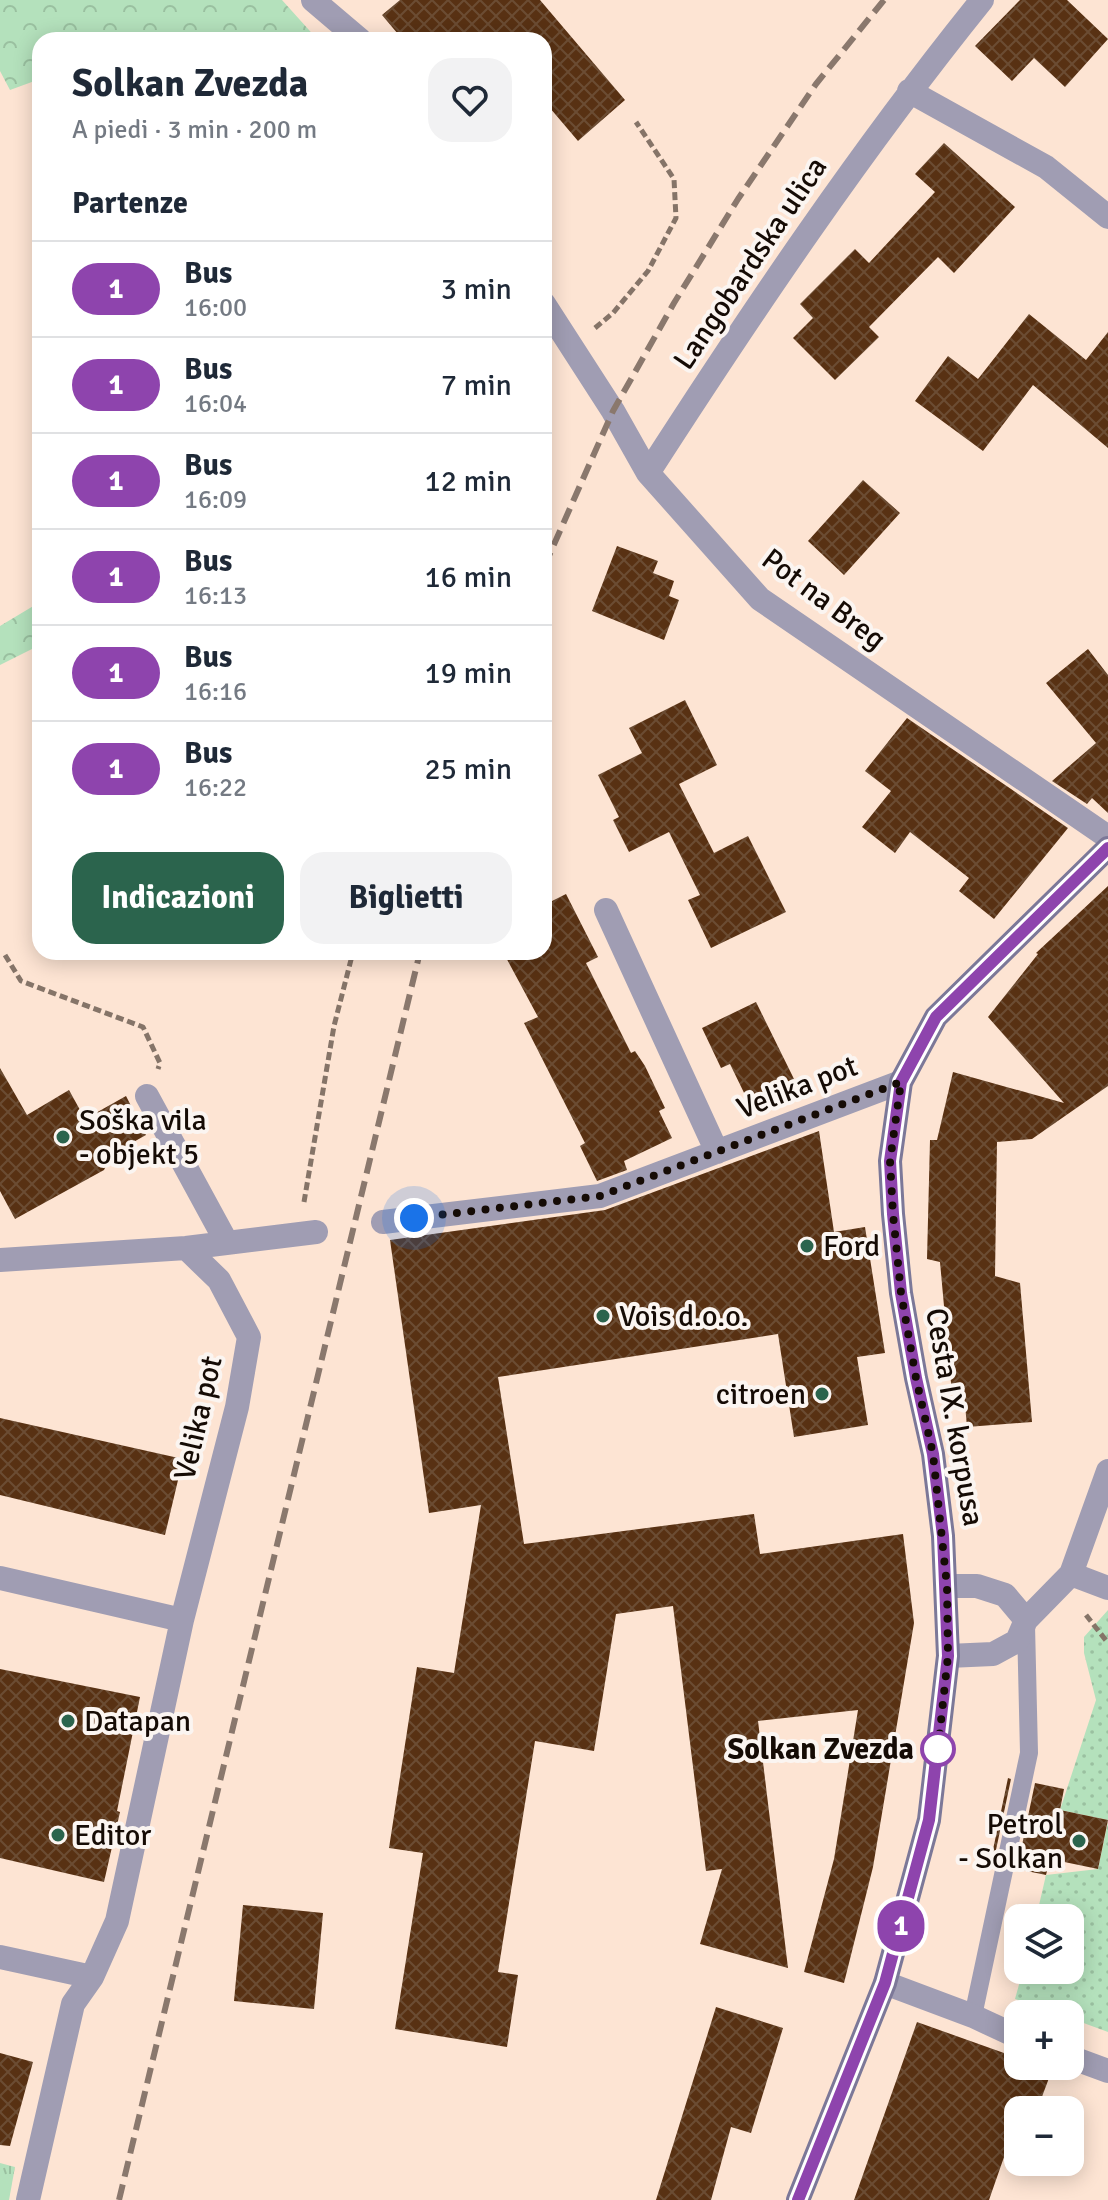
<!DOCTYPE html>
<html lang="it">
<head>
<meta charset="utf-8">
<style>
  body { margin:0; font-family:Signika,sans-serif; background:#f2f2f3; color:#1f2937; height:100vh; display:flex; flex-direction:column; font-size:30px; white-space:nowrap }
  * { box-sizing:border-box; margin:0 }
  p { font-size:26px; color:#747a83 }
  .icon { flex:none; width:44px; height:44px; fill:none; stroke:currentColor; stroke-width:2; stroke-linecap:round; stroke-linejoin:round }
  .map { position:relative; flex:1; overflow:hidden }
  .details { position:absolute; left:32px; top:32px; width:520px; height:928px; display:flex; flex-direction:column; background:#fff; border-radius:24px; box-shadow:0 4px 20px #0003 }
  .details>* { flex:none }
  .badge { padding:0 16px; border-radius:26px; font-size:28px; line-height:52px }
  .fabs { position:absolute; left:1004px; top:1904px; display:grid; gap:16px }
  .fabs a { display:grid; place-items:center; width:80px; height:80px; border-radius:16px; background:#fff; box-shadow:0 4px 20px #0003; font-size:40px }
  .you { position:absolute; width:40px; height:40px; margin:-20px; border:6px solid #fff; border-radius:50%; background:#1a73e8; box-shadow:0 0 0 12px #1a73e833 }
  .map>.badge { position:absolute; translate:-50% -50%; box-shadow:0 0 0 4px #fff }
  h2 { padding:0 40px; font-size:30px; line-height:72px }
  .round { display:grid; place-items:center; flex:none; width:84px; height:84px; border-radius:24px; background:#f2f2f3 }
  .head { display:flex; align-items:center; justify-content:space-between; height:136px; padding:0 40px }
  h1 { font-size:38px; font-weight:700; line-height:60px }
  .button { display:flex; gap:16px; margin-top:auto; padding:16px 40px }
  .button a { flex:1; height:92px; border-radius:24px; background:#2b644d; color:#fff; font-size:32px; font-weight:700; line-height:92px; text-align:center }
  .button a+a { background:#f2f2f3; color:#1f2937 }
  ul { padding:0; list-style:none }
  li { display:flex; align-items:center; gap:24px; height:96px; padding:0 40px; border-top:2px solid #e0e1e3 }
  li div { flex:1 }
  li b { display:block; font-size:30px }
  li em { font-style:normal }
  li .badge { min-width:88px; font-weight:700; text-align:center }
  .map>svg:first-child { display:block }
  .grass { fill:url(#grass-tufts) }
  .forest { fill:url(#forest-crowns) }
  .park { fill:url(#park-dots) }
  .building { fill:url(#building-cross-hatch) }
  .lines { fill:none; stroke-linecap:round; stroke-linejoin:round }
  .path { stroke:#857468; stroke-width:5; stroke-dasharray:8 4; stroke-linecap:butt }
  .service { stroke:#a09db3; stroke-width:18 }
  .minor { stroke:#a09db3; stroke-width:24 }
  .secondary { stroke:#7c7898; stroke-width:24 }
  .rail { stroke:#8a786d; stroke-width:6; stroke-dasharray:16 8; stroke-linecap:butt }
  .line-casing { stroke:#fff; stroke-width:18 }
  .line { stroke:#8e44ad; stroke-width:12 }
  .walk { stroke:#150b05; stroke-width:8; stroke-dasharray:0 14.4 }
  .poi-dot { fill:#2b644d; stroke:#fbf5f1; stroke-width:3 }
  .stop-dot { fill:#fff; stroke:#8e44ad; stroke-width:4 }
  .labels { text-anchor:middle; stroke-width:8; stroke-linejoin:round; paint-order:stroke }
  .street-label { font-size:30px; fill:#150b05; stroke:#fbf5f1 }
  .poi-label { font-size:30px; fill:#150b05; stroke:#fbf5f1; text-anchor:start }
  .stop-label { font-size:30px; font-weight:bold; fill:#150b05; stroke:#fbf5f1; text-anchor:end }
</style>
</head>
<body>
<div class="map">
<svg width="1108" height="2200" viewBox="0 0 1108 2200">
  <defs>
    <pattern id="grass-tufts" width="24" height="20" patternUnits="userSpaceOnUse" patternTransform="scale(2)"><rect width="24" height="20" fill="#b4e1bc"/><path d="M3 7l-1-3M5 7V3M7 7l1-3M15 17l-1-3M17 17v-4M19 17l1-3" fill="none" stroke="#9ac0a0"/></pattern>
    <pattern id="forest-crowns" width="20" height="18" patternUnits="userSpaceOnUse" patternTransform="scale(2)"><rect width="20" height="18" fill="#b4e1bc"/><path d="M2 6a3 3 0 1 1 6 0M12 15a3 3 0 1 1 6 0" fill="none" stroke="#9ac0a0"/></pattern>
    <pattern id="park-dots" width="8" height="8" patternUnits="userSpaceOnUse" patternTransform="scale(2)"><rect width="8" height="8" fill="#b4e1bc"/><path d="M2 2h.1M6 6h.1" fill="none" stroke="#9ac0a0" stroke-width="1.8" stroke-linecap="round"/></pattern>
    <pattern id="building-cross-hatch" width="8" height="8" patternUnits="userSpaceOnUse" patternTransform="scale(2)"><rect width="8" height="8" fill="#583113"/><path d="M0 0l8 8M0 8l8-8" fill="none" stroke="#6b4c33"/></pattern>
  </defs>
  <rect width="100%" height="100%" fill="#fde4d3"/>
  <!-- grass -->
  <path class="grass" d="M0,2163L15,2167L9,2200H0Z"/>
  <!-- forest -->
  <path class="forest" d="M0,0H282L318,40H40V79L10,90L0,71Z
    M40,602V645L0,665V626Z"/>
  <!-- park -->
  <path class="park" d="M1108,1610V1820L1060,1810L1096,1700L1084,1653V1637Z
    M1108,1822V2032L1070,2018V2014H1058L1015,1999L1023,1970H1070V1918H1036L1046,1875L1098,1869Z"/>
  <!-- building -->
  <path class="building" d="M400,0H540L625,100L578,141L544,101V40H403L382,15Z
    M1020,0H1067L1108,39L1065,87L1034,58L1012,81L975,46Z
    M944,143L1015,207L954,273L938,257L869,327L879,337L835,380L793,338L813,318L800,304L855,249L869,263L935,192L915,174Z
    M1029,314L1086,360L1108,332V448L1033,385L983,451L915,401L948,356L978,379Z
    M863,480L900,513L844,575L808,541Z
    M617,546L658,561L653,573L674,581L669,596L679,600L664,640L592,611Z
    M1088,649L1108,675V813L1092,798L1087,804L1052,781L1096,743L1046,683Z
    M685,700L717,765L679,784L714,853L748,836L786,912L711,948L688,900L700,895L669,832L629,852L613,820L619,817L598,775L642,753L629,728Z
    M907,718L1068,828L994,919L959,891L969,878L910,832L895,853L862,827L891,791L865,771Z
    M1108,886V1086L1032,1139L997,1142L995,1276L1020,1283L1032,1422L967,1427L964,1393L952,1394L940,1262L927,1259L930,1140H937L953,1072L1064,1103L988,1017L1038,954L1036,953Z
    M566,894L598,957L586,963L631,1053L635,1051L645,1066L665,1108L659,1111L672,1138L624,1161L627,1170L597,1181L580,1146L585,1143L524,1023L538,1017L503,952H544V905Z
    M756,1002L794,1079L748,1101L730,1064L721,1068L702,1028Z
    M0,1068L27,1115L69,1090L85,1119L126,1096L146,1135L112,1154L104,1170L15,1219L0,1191Z
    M819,1131L834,1232L865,1227L885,1353L857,1357L868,1425L794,1437L778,1334L498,1377L524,1544L754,1514L760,1554L903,1534L914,1623L873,1867L844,1983L804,1972L834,1859L858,1710L758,1721L788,1968L700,1944L722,1869L706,1871L673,1606L616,1614L594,1751L535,1741L498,1972L518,1975L507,2047L395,2029L423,1853L389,1848L417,1667L454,1673L481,1505L429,1513L390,1240L605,1210Z
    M0,1418L183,1459L165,1535L0,1495Z
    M0,1669L140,1697L117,1811L120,1812L104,1882L0,1858Z
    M1008,1778L1011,1779L993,1864H990Z
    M1035,1783L1064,1789L1060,1810L1108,1820L1098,1869L1050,1859L1046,1875L1017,1869Z
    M243,1905L323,1913L314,2009L234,2001Z
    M716,2007L783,2028L751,2133L731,2127L711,2200H656Z
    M917,2022L1018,2058V2066H1040L1052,2070L1037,2110H1018V2117L989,2200H854Z
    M0,2053L33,2062L10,2146L0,2145Z"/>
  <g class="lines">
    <!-- path -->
    <path class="path" d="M595,328L613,313L648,271L676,218L674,179L636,122
      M5,955L21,981L143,1027L160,1063L158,1069
      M304,1202L334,1026L353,952
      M1086,1615L1108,1643"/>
    <!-- service -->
    <path class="service" d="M973,2016L1029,1753L1026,1625"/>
    <!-- minor -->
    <path class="minor" d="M313,0L360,40
      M909,91L1046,167L1108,217
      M544,304L613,411L648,473L760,599L1108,837
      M648,473C753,310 861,150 982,0
      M606,910L717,1152
      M147,1096L227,1243
      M383,1222L600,1196L901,1082
      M0,1260L186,1248L316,1232
      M1071,1574L1108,1588
      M0,1578L182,1620
      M947,1586H977L1005,1595L1026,1620L1017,1641L993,1654L948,1656
      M1026,1620L1071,1574L1108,1471
      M0,1957L92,1977
      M885,1983L973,2016L1018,2037
      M1070,2057L1108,2071
      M28,2200L73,2004L92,1977L117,1921L182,1620L237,1407L249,1337L219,1280L186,1248"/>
    <!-- secondary -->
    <path class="secondary" d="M798,2200L885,1983L929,1820L948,1656L943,1536L933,1454L916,1378L901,1293L893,1214L890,1161L901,1082L936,1017L1108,848"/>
    <!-- rail -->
    <path class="rail" d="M544,567L613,411L674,303L738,199L816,84L884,0
      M119,2200L420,952"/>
  </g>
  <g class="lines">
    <!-- line casing -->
    <g class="line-casing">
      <path id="line" d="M798,2200L885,1983L929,1820L948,1656L943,1536L933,1454L916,1378L901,1293L893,1214L890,1161L901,1082L936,1017L1108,848"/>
    </g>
    <!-- line -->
    <use href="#line" class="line"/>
    <!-- walk -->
    <path class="walk" d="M414,1218L600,1196L901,1082L890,1161L893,1214L901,1293L916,1378L933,1454L947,1586L948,1656L938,1749"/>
  </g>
  <!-- markers -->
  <g class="poi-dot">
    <circle cx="63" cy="1137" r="8"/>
    <circle cx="807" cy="1246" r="8"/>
    <circle cx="603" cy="1316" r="8"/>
    <circle cx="822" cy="1394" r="8"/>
    <circle cx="68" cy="1721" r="8"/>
    <circle cx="58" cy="1835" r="8"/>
    <circle cx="1079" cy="1841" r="8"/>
  </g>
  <circle class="stop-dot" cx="938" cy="1749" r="16"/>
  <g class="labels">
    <!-- street labels -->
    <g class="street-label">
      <text transform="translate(750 263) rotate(-56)" y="10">Langobardska ulica</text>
      <text transform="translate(824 599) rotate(37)" y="10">Pot na Breg</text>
      <text transform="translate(797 1087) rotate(-21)" y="10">Velika pot</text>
      <text transform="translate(955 1417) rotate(80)" y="10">Cesta IX. korpusa</text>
      <text transform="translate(198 1418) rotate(-77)" y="10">Velika pot</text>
    </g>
    <!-- poi labels -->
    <g class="poi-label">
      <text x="79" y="1130">Soška vila<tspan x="79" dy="34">- objekt 5</tspan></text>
      <text x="823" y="1256">Ford</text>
      <text x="619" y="1326">Vois d.o.o.</text>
      <text x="806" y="1404" text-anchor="end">citroen</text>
      <text x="84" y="1731">Datapan</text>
      <text x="1063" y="1834" text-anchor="end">Petrol<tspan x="1063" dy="34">- Solkan</tspan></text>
      <text x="74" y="1845">Editor</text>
    </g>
    <!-- stop labels -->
    <g class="stop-label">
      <text x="914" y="1759">Solkan Zvezda</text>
    </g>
  </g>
</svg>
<div class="fabs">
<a><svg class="icon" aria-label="layers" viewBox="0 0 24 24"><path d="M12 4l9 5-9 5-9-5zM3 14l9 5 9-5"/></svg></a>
<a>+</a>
<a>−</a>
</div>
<div class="you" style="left:414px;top:1218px"></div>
<b class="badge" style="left:901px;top:1926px;background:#8e44ad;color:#fff">1</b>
<section class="details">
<div class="head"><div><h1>Solkan Zvezda</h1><p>A piedi · 3 min · 200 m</p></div><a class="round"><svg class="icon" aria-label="heart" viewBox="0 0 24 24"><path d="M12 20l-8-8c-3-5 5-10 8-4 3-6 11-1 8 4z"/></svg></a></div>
<h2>Partenze</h2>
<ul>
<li><span class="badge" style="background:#8e44ad;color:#fff">1</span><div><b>Bus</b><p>16:00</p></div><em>3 min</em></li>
<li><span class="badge" style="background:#8e44ad;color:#fff">1</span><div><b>Bus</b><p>16:04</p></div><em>7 min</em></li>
<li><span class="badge" style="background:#8e44ad;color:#fff">1</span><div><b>Bus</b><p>16:09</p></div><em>12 min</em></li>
<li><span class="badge" style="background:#8e44ad;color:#fff">1</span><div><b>Bus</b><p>16:13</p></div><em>16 min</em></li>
<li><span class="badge" style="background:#8e44ad;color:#fff">1</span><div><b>Bus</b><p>16:16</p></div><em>19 min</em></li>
<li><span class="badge" style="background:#8e44ad;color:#fff">1</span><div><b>Bus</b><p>16:22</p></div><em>25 min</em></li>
</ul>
<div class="button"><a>Indicazioni</a><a>Biglietti</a></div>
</section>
</div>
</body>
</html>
